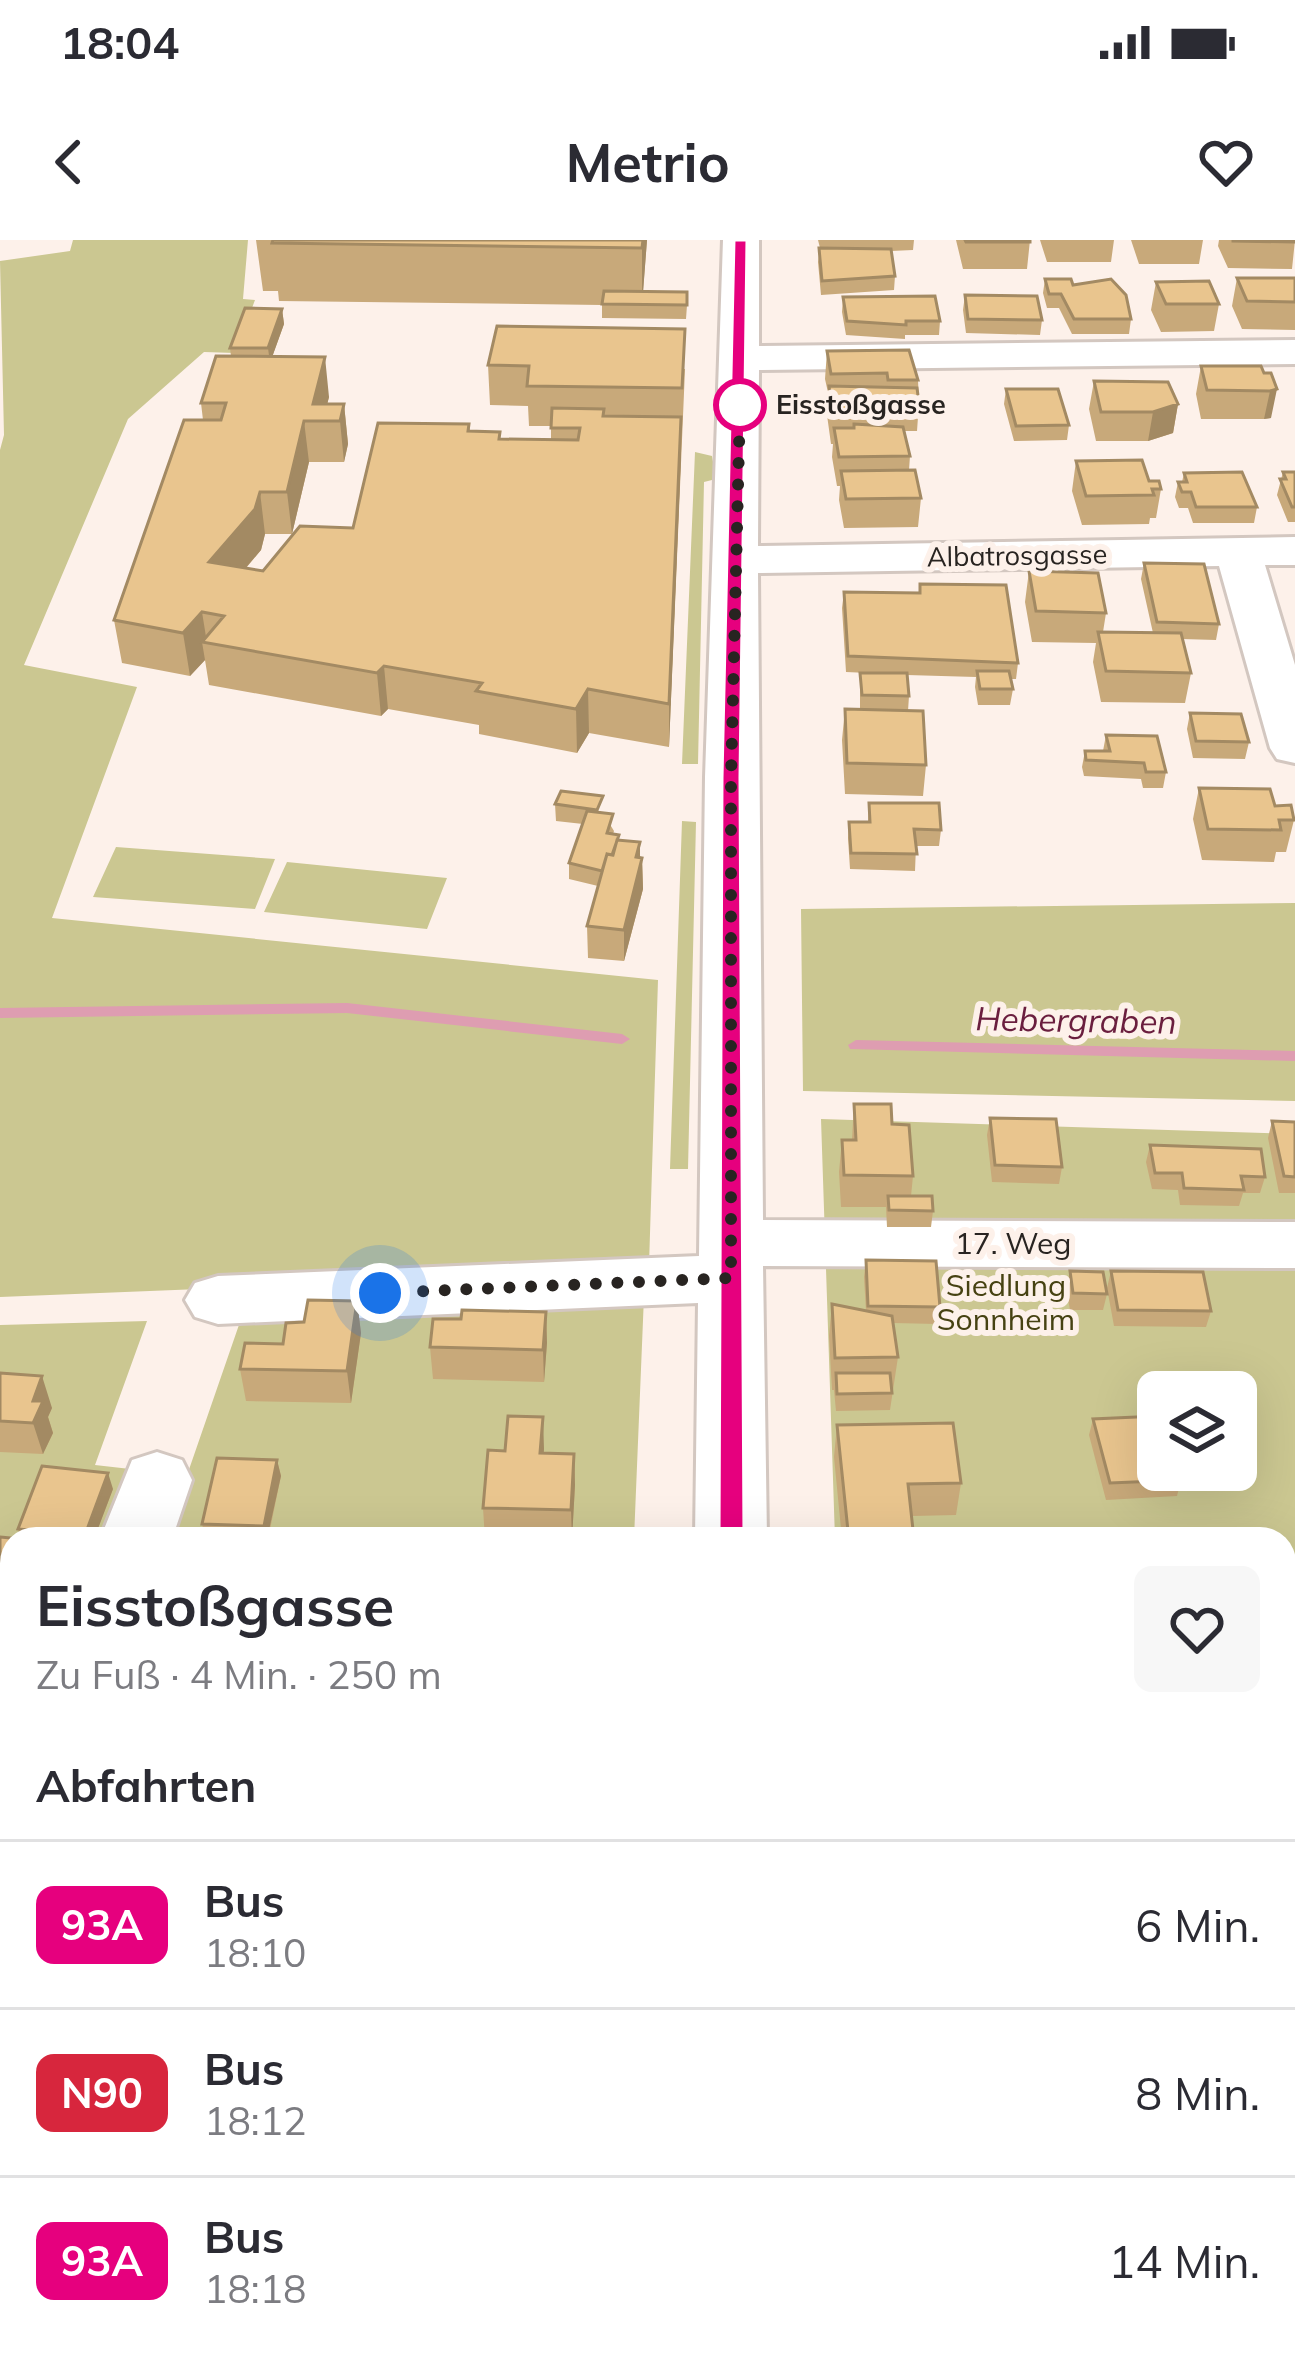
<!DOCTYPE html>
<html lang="de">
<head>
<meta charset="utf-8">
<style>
  body { margin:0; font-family:Mulish,sans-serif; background:#f7f7f7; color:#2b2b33; height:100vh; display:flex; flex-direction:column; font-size:45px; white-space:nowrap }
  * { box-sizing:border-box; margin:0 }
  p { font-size:39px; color:#7c7c81 }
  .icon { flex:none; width:66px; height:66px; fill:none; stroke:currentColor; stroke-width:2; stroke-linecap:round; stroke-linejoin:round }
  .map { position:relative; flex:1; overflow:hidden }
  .panel { position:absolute; left:0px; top:1287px; width:1296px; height:843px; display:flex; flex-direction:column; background:#fff; border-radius:36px 36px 0 0; box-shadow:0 12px 48px #0002 }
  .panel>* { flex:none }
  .badge { padding:0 24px; border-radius:18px; font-size:42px; line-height:78px }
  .tools { position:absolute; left:1137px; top:1131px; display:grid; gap:24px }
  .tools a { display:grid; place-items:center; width:120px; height:120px; border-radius:18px; background:#fff; box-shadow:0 12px 48px #0002; font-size:60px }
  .you { position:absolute; width:60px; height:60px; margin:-30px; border:9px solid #fff; border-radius:50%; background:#1a73e8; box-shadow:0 0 0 18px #1a73e833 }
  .map>.badge { position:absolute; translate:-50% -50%; box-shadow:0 0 0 6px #fff }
  h2 { padding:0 36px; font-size:45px; line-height:108px }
  .round { display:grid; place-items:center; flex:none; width:126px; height:126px; border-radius:18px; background:#f7f7f7 }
  .head { display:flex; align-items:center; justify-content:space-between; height:204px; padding:0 36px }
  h1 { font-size:57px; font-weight:700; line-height:90px }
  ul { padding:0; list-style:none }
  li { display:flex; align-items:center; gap:36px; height:168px; padding:0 36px; border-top:3px solid #e1e1e2 }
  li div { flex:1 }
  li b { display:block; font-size:45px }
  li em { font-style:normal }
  li .badge { min-width:132px; font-weight:700; text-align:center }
  .status { display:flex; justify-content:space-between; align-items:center; height:84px; padding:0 60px; background:#fff; direction:ltr }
  .status svg { height:33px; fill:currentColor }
  header { display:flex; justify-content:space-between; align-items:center; height:156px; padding:0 36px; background:#fff; font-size:54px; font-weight:700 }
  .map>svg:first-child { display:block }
  .green { fill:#cbc791; fill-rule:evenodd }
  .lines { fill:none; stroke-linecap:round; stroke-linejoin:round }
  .stream { fill:#de9db1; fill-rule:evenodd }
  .minor-casing { stroke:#d3c7c0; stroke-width:6 }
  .minor { fill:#fff; fill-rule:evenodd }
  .wall { fill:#c8a97a }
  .shaded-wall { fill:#a38a63 }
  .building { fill:#e9c58e; stroke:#a38a63; stroke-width:3 }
  .line { fill:#e6007e; stroke:#fff; stroke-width:3 }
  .walk { stroke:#282421; stroke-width:12; stroke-dasharray:0 21.6 }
  .stop-dot { fill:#fff; stroke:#e6007e; stroke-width:6 }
  .labels { text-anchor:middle; stroke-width:12; stroke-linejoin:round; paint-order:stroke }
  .far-stop-label { font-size:27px; font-weight:bold; fill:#282421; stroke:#fdf1ea; text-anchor:start }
  .far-street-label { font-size:27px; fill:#282421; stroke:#fdf1ea }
  .street-label { font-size:30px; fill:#282421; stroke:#fdf1ea }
  .park-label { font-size:30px; fill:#464212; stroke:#fdf1ea }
  .water-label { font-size:33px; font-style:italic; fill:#6a1e3e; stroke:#fdf1ea }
</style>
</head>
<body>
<div class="status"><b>18:04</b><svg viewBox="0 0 49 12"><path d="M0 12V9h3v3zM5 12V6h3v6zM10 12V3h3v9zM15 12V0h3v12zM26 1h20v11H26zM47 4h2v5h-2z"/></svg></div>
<header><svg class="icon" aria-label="back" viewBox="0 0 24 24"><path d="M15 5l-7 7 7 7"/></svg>Metrio<svg class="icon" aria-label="heart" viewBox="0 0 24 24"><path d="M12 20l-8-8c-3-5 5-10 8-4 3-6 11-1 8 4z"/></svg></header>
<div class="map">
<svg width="1295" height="2128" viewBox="0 0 1295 2128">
  <rect width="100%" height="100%" fill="#fdf1ea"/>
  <!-- green -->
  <path class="green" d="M73,0H248L243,59L255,60L235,113L204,112L128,179L24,425L137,447L52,678L658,740L649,1025L597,1033L0,1057V210L4,195L0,21L70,11Z
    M695,212L712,216L716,239L704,242L698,524H682Z
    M682,581L696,582L688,929H670Z
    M116,607L275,619L255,669L93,657Z
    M287,622L447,638L427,689L264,672Z
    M1295,663V861L803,851L801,669Z
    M821,879L1295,894V2128H862V2118H1284V1299H835ZM1158,1152H1236V1230H1158Z
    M644,1056L634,1299H165L241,1079Z
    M147,1081L95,1225L139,1230L112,1299H12V1563L0,1594V1085Z
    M12,1742V2118H601V2128H0V1777Z"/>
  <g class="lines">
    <!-- stream -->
    <path class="stream" d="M347,763L622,794L630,799L622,804L347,773L0,778V768Z
      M856,800L1295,811V821L850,809L848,805Z"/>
    <!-- minor casing -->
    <g class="minor-casing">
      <path id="minor" d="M723,0H759V106L1295,100V124L759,130L758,306L1295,297V325H1265L1295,425V523L1277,519L1270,508L1219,326L758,333L763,980L1295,982V1028L763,1026L767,1299H695L698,1063L218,1084L195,1077L185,1060L195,1043L218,1036L699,1016L705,537Z
        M157,1212L182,1220L192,1240L172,1299H100L132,1220Z
        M1295,1524V1594L1284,1595V1525Z
        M12,1604V1708L0,1713V1608Z
        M663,2118H757L758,2128H662Z"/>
    </g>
    <!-- minor -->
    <use href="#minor" class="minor"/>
  </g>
  <!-- wall -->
  <path class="wall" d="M256,0H647L643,51L687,65L686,79L602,78V65L279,61L278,51H263Z
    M818,0H914L913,10L891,11L895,36L894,50L821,55L818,22L820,8Z
    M956,0H1030L1027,29H963Z
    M1040,0H1114L1111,22H1047Z
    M1131,0H1203L1199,24H1139Z
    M1219,0H1295L1292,29L1228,28L1218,6Z
    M1237,38H1295V90L1242,89L1232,66Z
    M1045,39L1073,45L1131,79L1129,94H1072L1059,68H1047L1043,53Z
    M1156,42L1219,64L1214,91L1161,92L1151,70Z
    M965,55L1042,80L1040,95L966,93L963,70Z
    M843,57L940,81L939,95H905V99L846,95L842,72Z
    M282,69L284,84L272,117L329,157L327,164H344L348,204L344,222H309L292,294H265L261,310L246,328L263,331L353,288L469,184L470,191L500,192V199H551V186H529L528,166L490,165L488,125L685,129L669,507L589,493L577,513L479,494V485L388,469L381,476L209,445L205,420L190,436L122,423L114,380L203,180L201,163L231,116L230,108Z
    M827,111L918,140L919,163L917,191H905V194L910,216L909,230L921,258L918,287L844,288L839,260L840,246H837L832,217L833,204H831L827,175L829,157L825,139Z
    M1201,126L1271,133V178L1264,179H1201L1196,154Z
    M1094,141L1178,164L1173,193L1148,201H1096L1089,169Z
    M1006,149L1069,185L1067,200L1014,201L1004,164Z
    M1076,221L1149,241L1161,249L1156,278H1150L1149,284L1082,285L1072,251Z
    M1283,232H1295V282H1288L1277,255Z
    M1184,233L1257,267L1254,283H1193L1188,268H1179L1175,257L1178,242H1182Z
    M1144,323L1219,384L1216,400L1182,399L1191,433L1185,463L1101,462L1093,422L1096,403L1032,402L1025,362L1029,331L1106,373L1103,392L1153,393L1141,339Z
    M920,344L1018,423L1016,439H1011L1013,449L1010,465H978L975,447L976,437L907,435L909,456L908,471L926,525L923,556L845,554L842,500L845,469L860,470V433H868L846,432L842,368L844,352L919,353Z
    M1190,473L1249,502L1245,519L1193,518L1187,489Z
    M1106,495L1166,532L1163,548H1143L1141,539L1084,536L1082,527L1085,511H1103Z
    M1199,548L1275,566L1294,580L1286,612H1276L1274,622L1202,620L1193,579Z
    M561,551L603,573L614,591L613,594L619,595V600L642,618L643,649L624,721L588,718L587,686L598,646L569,639V623L583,584L556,581L555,564Z
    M869,563L941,590L939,606H916L915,631L850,629L848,598L849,582H868Z
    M854,864L892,884L913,936L911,956L933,971L931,987H887L886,967H841L839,932L842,900H852Z
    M990,878L1062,927L1059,944L992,942L987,895Z
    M1272,881L1295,882V953H1279L1268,898Z
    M1150,905L1265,937L1260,953H1243L1239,966L1180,965L1178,950L1152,949L1146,922Z
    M866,1020L940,1067L937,1084L893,1083L898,1117L890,1170L836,1171L834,1150H832L829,1096L832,1064L866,1071L864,1037Z
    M1070,1031L1107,1054L1103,1070H1070L1066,1047Z
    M1111,1031L1211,1071L1206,1087L1114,1086L1107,1048Z
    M357,1061L361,1093L351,1163L246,1161L240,1129L283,1104L304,1082Z
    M546,1072L547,1103L544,1142L433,1139L430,1107L461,1079Z
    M0,1133L52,1168L48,1177L53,1193L43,1214L0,1212Z
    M1093,1179L1181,1240L1177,1256L1106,1260L1089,1195Z
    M837,1185L961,1243L956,1275L912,1276V1299H842L834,1217Z
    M544,1213L574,1214L575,1245L572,1299H485L483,1268Z
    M277,1220L281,1236L268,1299H206L202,1284Z
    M113,1249L94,1299H12V1400L0,1398V1297L21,1299L18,1289Z
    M1295,1982V2100H1284V1983Z
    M903,2118H1055L1057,2128H904Z"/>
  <!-- shaded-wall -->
  <path class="shaded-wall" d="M643,0H647L642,66V8Z
    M282,69L284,84L270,123L268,108Z
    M325,117L329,157L323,181L313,164Z
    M1277,149L1271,178L1264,179L1270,151Z
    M344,164L348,204L344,222L340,181Z
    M1178,164L1173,193L1148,201L1153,172Z
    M681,177V217L669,507V464Z
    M304,181L309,222L292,294L287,252Z
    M260,252L265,294L261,310L215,364L209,322Z
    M202,372L207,403L202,402L205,420L190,436L183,393Z
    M384,426L388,469L381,476L377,433Z
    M588,449L589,493L577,513L576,469Z
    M640,602V627L642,618L643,649L624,721V690Z
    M357,1061L361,1093L351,1163L347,1131Z
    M546,1072L547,1103L544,1142L543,1110Z
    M42,1136L52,1168L48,1177L53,1193L43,1214L33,1183V1161Z
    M543,1177L544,1209L542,1245L540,1213Z
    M574,1214L575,1245L572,1299L571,1270Z
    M277,1220L281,1236L267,1299L264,1286Z
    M108,1233L113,1249L94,1299H86L85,1295Z
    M12,1349V1392L4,1370Z
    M5,1497L11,1513L3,1536L0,1528V1512Z"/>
  <!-- building -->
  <path class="building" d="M273,0H643L642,8L272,3Z
    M965,0H1030V2H966Z
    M1233,0H1295V2L1233,1Z
    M819,8L891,9L895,36L822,41Z
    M1237,38H1295V62L1247,61Z
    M1045,39H1071L1073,45L1111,39L1126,55L1131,79H1074L1061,54H1049Z
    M1209,41L1219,64H1166L1156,42Z
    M604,51L687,52V65L602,64Z
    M965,55L1037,56L1042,80L968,79Z
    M935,56L940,81H906V85L847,81L843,57Z
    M245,68L282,69L268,108H230Z
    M497,86L685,89L682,148L527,146L529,126L488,125Z
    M909,110L918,140H888L887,133L831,134L827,111Z
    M216,116L325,117L313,164H344L340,181H304L287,252H260L255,269L209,322L263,331L300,286L353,288L378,183L469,184L468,191L500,192L499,199L578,200L580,188H551L552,168L604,169L603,176L681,177L669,464L588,449L576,469L476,451L482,443L384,426L377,433L202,402L224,376L202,372L183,393L114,380L184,180H221L226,163H201Z
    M1201,126H1261L1264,133H1271L1277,149L1270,151L1207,150Z
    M1094,141L1168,142L1178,164L1153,172H1101Z
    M829,146L917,148L919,163H905L907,175H833Z
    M1006,149H1058L1069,185L1016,186Z
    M854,184L903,187L910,216L839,217L834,188H854Z
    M1142,220L1149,241H1159L1161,249H1152L1154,255L1086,256L1076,221Z
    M915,230L921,258L846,259L841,231Z
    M1242,232L1257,267H1196L1191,252H1182L1178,242H1187L1184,233Z
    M1283,232H1295V267H1292L1280,239H1286Z
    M1144,323L1204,324L1219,384L1157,382Z
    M1029,331L1098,333L1106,373L1036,371Z
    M920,344L1006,345L1018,423L848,416L844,352L920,353Z
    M1098,392L1181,393L1191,433L1106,431Z
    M977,431H1009L1013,449H980Z
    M860,433H907L909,456L862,455Z
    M845,469L923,471L926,525L847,523Z
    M1190,473L1241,474L1249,502L1196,501Z
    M1106,495L1157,496L1166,532H1146L1144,523L1086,520L1085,511H1110Z
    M1199,548L1270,549L1275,566L1291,565L1294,580H1279L1281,590L1208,589Z
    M561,551L603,556L597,570L555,564Z
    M869,563H939L941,590L914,589L917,614L851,613L849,582H870Z
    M587,571L613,574L607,593L619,595L612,615L607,614L602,631L569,623Z
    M617,600L640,602L636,617L642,618L624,690L587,686L607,614L613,615Z
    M854,864H891L892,884L909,885L913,936L844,935L842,900H856Z
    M990,878L1056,879L1062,927L995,925Z
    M1272,881L1295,882V937L1284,936Z
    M1150,905L1261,909L1265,937L1241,936L1244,950L1184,948L1182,933H1155Z
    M888,956H932L933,971L889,970Z
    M866,1020L936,1021L940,1067L868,1066Z
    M1070,1031L1103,1032L1107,1054L1073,1053Z
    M1111,1031L1203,1032L1211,1071L1118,1070Z
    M308,1060L357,1061L347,1131L240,1129L245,1103L283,1104L286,1083L304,1082Z
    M832,1064L892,1076L898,1117L835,1118Z
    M462,1070L546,1072L543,1110L430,1107L433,1079H461Z
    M0,1133L42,1136L33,1161H43L33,1183L0,1181Z
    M836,1133H890L892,1153L837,1154Z
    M508,1176L543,1177L540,1213L574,1214L571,1270L483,1268L488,1210L505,1211Z
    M1158,1176V1230H1179L1181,1240L1110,1243L1093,1179Z
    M953,1183L961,1243L908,1244L913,1290L848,1291L837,1185Z
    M217,1218L277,1220L264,1286L202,1284Z
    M42,1226L108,1233L85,1295L18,1289Z
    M1237,1293L1239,1299H1112L1111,1296Z
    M0,1297L21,1299H12V1349L4,1370L0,1369Z
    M1295,1982V2077H1284V1983Z
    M333,2118H465V2128H333Z
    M912,2118H1055L1057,2128H914Z"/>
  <!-- line -->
  <path class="line" d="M734,0H747L740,538L744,1299L731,1309L719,1299L722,538Z"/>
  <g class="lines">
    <!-- walk -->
    <path class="walk" d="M380,1053L731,1038V538L740,165"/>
  </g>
  <!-- markers -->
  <circle class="stop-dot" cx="740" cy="165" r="24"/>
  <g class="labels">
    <!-- far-stop labels -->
    <g class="far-stop-label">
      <text x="776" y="174">Eisstoßgasse</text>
    </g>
    <!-- far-street labels -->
    <g class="far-street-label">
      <text transform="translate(1017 316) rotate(-1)" y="9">Albatrosgasse</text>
    </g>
    <!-- street labels -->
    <g class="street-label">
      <text x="1013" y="1014">17. Weg</text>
    </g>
    <!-- park labels -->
    <g class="park-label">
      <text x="1006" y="1056">Siedlung<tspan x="1006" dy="34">Sonnheim</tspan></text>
    </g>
    <!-- water labels -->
    <g class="water-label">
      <text transform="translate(1076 780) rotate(1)" y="12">Hebergraben</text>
    </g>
  </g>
</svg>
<div class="tools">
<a><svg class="icon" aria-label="layers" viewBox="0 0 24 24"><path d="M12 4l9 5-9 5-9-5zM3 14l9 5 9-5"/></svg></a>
</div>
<div class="you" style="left:380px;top:1053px"></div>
<section class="panel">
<div class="head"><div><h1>Eisstoßgasse</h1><p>Zu Fuß · 4 Min. · 250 m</p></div><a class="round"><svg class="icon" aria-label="heart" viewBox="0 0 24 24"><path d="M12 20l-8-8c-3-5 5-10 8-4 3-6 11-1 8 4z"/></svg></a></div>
<h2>Abfahrten</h2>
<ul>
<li><span class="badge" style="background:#e6007e;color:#fff">93A</span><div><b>Bus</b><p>18:10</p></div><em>6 Min.</em></li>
<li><span class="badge" style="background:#d7263d;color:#fff">N90</span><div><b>Bus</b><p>18:12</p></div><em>8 Min.</em></li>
<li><span class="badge" style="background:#e6007e;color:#fff">93A</span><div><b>Bus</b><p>18:18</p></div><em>14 Min.</em></li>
</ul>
</section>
</div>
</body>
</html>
